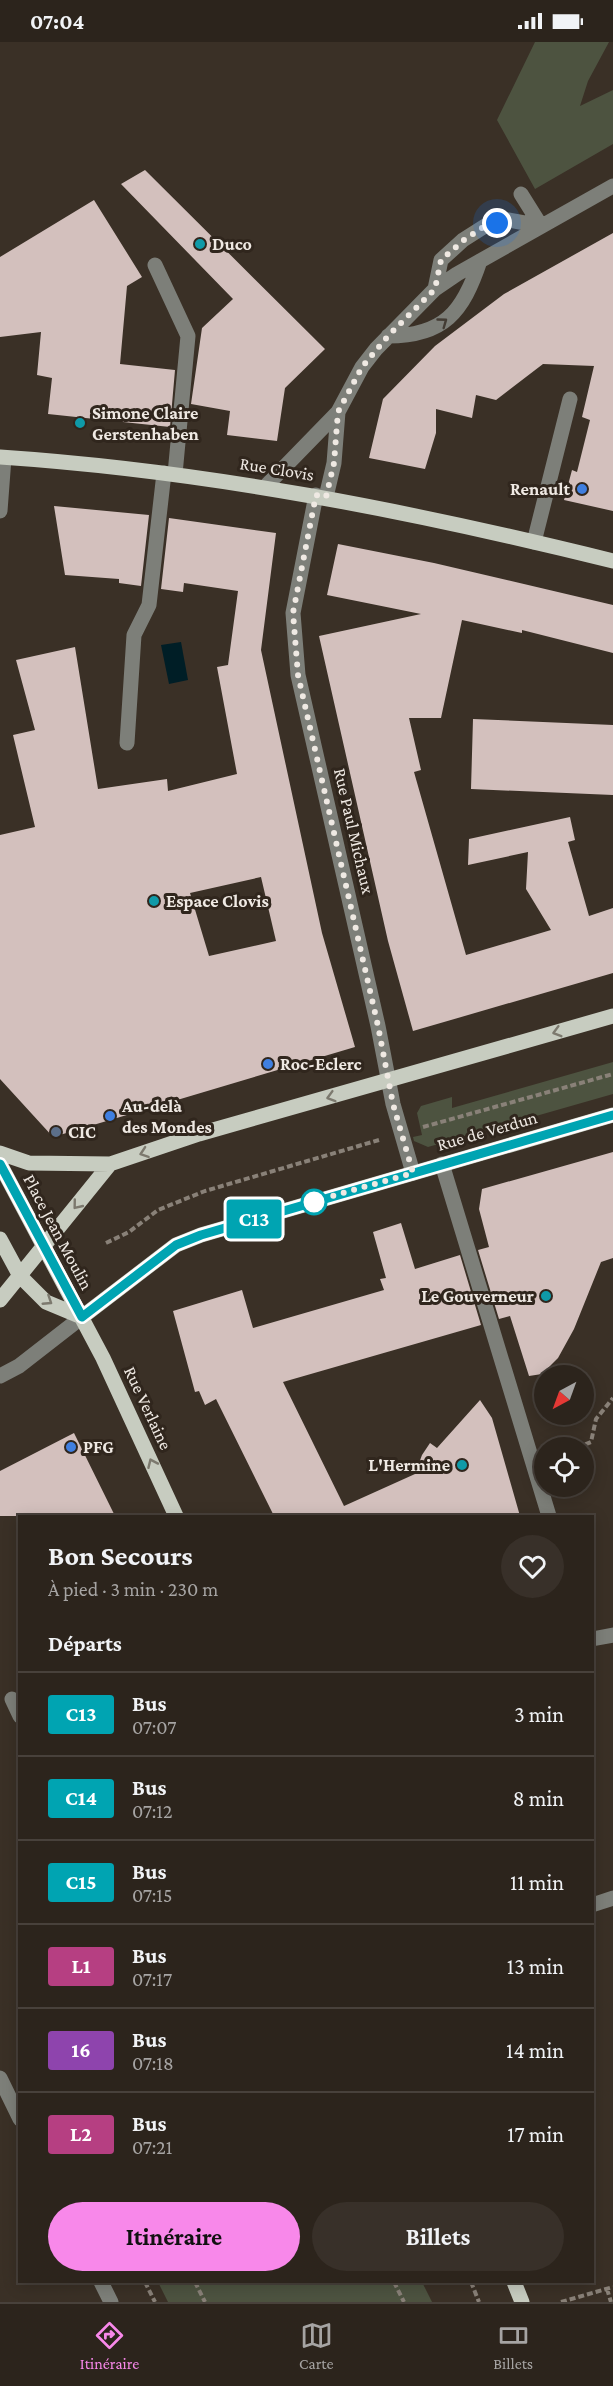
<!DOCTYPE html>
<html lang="fr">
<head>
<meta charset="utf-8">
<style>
  body { margin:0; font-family:"Crimson Pro",serif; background:#383029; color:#f1f3f6; height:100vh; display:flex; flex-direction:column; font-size:22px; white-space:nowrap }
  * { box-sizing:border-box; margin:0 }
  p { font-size:20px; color:#a6a4a3 }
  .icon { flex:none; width:33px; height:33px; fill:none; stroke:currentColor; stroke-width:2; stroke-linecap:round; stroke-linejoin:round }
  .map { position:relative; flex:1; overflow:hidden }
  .side { position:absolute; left:18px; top:1473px; width:576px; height:768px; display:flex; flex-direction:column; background:#2c241c; border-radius:0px; box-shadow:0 3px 15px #0003,0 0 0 2px #48413b }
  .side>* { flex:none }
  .badge { padding:0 12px; border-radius:4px; font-size:21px; line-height:39px }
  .needle { width:39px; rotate:221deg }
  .controls { position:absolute; left:534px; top:1323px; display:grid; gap:12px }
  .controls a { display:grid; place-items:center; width:60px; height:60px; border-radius:50%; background:#2c241c; box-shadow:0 3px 15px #0003,0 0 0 2px #48413b; font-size:30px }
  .you { position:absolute; width:30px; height:30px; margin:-15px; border:4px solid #fff; border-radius:50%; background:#1a73e8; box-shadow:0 0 0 9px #1a73e833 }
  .map>.badge { position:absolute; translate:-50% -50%; box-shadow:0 0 0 3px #fff }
  h2 { padding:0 30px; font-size:22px; line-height:54px }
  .round { display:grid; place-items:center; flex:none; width:63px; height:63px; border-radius:32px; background:#383029 }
  .summary { display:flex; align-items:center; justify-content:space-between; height:102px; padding:0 30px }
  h1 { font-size:28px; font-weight:700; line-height:45px }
  .action { display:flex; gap:12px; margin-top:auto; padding:12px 30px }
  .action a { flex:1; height:69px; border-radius:36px; background:#f888ea; color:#111; font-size:24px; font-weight:700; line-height:69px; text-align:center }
  .action a+a { background:#383029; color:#f1f3f6 }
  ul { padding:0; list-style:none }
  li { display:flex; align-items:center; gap:18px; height:84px; padding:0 30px; border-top:2px solid #48413b }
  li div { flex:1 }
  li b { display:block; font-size:22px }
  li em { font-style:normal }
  li .badge { min-width:66px; font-weight:700; text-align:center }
  .status { display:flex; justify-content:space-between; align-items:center; height:42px; padding:0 30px; background:#2c241c; direction:ltr }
  .status svg { height:16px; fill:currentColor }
  .menu { display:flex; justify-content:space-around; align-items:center; height:84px; border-top:2px solid #48413b; background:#2c241c; font-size:16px; color:#a6a4a3 }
  .menu a { display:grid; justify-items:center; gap:3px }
  .menu .on { color:#f888ea }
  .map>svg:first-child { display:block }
  .green { fill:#4d5340 }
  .water { fill:#001e26 }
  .building { fill:#d3c0bd; fill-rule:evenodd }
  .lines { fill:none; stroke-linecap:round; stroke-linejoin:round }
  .path { stroke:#898178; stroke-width:4; stroke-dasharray:6 3; stroke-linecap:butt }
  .minor { stroke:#7d7f79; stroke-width:15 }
  .major { stroke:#c7ccc0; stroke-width:15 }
  .oneway { stroke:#433c34 }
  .oneway2 { stroke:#7c796e }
  .line-casing { stroke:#fff; stroke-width:14 }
  .line { stroke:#00a4b2; stroke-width:9 }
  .walk { stroke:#efe9e3; stroke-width:6; stroke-dasharray:0 10.8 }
  .culture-dot { fill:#0f9aa8; stroke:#30261d; stroke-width:2 }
  .shop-dot { fill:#3f7fe0; stroke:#30261d; stroke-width:2 }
  .service-dot { fill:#5c6f8a; stroke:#30261d; stroke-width:2 }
  .stop-dot { fill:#fff; stroke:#00a4b2; stroke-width:3 }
  .labels { text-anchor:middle; stroke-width:6; stroke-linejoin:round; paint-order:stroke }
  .poi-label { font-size:18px; font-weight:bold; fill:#efe9e3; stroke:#30261d; text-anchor:start }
  .street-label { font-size:18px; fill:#efe9e3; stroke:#30261d }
</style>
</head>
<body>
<div class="status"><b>07:04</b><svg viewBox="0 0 49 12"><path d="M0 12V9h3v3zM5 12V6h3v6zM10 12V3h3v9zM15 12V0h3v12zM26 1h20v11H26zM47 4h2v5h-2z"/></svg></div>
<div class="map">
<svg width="613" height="2260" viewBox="0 0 613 2260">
  <rect width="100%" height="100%" fill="#3a3026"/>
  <!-- green -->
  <path class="green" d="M535,0H609L588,39L580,64L613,48V102L535,147L497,78Z
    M613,1020V1052L428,1105L414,1099L413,1095L422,1093L417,1071L421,1064L452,1055V1066Z
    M158,2240H422L432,2260H168Z"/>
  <!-- water -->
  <path class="water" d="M181,600L188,638L169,642L161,603Z"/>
  <!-- building -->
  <path class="building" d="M145,128L325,307L285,346L277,399L227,393L230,369L191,362L202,286L233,257L121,142Z
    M94,158L142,235L127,244L120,322L175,328L170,385L48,372L52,336L37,333L41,290L0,295V215Z
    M613,191V469L564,458L572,428L577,430L590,378L582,375L594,324L543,322L496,358L476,353L472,376L436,367V391L425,427L369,416L383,357L435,304L504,252Z
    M54,464L149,473L141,544L119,541V537L65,533Z
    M169,476L276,491L261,608L322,891L355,1005L53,1095L0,1037V793L35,785L13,693L35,688L16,618L75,605L98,747L167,737L168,749L237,732L217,625L228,623L238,549L184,541L183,550L161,547ZM261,835L276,899L209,914L190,851Z
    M338,502L434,521L613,563V611L522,588V591L462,578L441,676H409L421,728L414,730L466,913L551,888L526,847L528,810L468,823L469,797L570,775L575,798L568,800L589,874L613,866V931L413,989L388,899L319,594L421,572L327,553Z
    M473,677L613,683V753L471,747Z
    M613,1110V1216L601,1220L574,1287L558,1316L542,1332L529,1334L510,1274L499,1277L478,1208L489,1205L479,1167L482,1147Z
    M401,1181L415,1227L460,1213L481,1283L283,1340L344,1464L415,1432L422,1413L430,1401L437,1406L480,1358L492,1376L520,1474H274L216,1357L205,1363L199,1349L195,1350L173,1269L242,1248L253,1286L384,1248L380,1237L386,1236L373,1190Z
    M74,1391L115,1474H0V1429Z"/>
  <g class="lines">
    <!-- path -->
    <path class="path" d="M423,1085L613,1032
      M106,1201L129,1190L158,1168L205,1149L379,1098
      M577,1406L591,1400L596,1377L613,1356
      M145,2240L155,2260
      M195,2240L205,2260
      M394,2240L404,2260
      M471,2240L479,2260
      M607,2247L611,2260
      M561,2260L613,2245"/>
    <!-- minor -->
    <path class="minor" d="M521,152L541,184
      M155,223L188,294L175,432
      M435,247L441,218L463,198L485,184L508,178L541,184
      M388,294C444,294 463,270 480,219
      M265,445L338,370L362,325L376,307L435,247L457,232L613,144
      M316,453L293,571L298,633L378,984L393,1062L413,1131
      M326,455L334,421L338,370
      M0,469L4,416
      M534,500L570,357
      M127,701L134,593L149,563L164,431
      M442,1122L549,1474
      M0,1334L19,1324L82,1275
      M592,1597L613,1593
      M12,1657L20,1674
      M592,1863L613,1856
      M0,2036L20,2077
      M101,2240L111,2260"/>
    <!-- major -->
    <path class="major" d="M0,415C208,429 411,469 613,519
      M0,1111L29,1121L110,1122L199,1092L613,974
      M0,1122L103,1316L176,1474
      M0,1197L20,1234L46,1260L82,1275
      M0,1258L110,1122
      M82,1275L176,1203L201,1193L613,1073
      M514,2240L522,2260"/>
  </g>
  <!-- one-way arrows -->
  <defs><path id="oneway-chevron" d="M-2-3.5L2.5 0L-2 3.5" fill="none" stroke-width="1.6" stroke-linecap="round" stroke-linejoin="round" transform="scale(1.5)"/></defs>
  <use class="oneway" href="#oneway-chevron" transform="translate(443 280) rotate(-36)"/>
  <g class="oneway2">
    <use href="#oneway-chevron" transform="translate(557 990) rotate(164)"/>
    <use href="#oneway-chevron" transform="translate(331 1055) rotate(164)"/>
    <use href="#oneway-chevron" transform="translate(144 1111) rotate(161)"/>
    <use href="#oneway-chevron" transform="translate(77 1163) rotate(129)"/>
    <use href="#oneway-chevron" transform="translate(48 1259) rotate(33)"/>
    <use href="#oneway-chevron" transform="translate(152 1421) rotate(-114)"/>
  </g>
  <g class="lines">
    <!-- line casing -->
    <g class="line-casing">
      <path id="line" d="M0,1122L82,1275L176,1203L201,1193L613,1073"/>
    </g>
    <!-- line -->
    <use href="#line" class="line"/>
    <!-- walk -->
    <path class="walk" d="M314,1160L308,1161L413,1131L393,1062L378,984L298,633L293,571L316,453L326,455L334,421L338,370L362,325L388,294L435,247L441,218L464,198L485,184L497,181"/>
  </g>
  <!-- markers -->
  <g class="culture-dot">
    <circle cx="200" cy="202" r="6"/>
    <circle cx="80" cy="381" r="6"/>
    <circle cx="154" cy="859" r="6"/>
    <circle cx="546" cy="1254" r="6"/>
    <circle cx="462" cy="1423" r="6"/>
  </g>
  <g class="shop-dot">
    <circle cx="582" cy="447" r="6"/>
    <circle cx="268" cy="1022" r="6"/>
    <circle cx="110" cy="1074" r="6"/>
    <circle cx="71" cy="1405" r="6"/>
  </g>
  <circle class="service-dot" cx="56" cy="1090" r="6"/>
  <circle class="stop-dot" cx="314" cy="1160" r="12"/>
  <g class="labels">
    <!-- poi labels -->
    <g class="poi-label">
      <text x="212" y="208">Duco</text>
      <text x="92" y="377">Simone Claire<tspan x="92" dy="21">Gerstenhaben</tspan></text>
      <text x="570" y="453" text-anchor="end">Renault</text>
      <text x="166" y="865">Espace Clovis</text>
      <text x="280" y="1028">Roc-Eclerc</text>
      <text x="122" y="1070">Au-delà<tspan x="122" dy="21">des Mondes</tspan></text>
      <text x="68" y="1096">CIC</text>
      <text x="534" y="1260" text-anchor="end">Le Gouverneur</text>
      <text x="83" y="1411">PFG</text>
      <text x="450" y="1429" text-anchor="end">L'Hermine</text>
    </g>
    <!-- street labels -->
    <g class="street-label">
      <text transform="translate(277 427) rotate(9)" y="6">Rue Clovis</text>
      <text transform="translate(354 789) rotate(77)" y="6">Rue Paul Michaux</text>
      <text transform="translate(487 1089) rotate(-16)" y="6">Rue de Verdun</text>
      <text transform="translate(58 1190) rotate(62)" y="6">Place Jean Moulin</text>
      <text transform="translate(148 1366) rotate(65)" y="6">Rue Verlaine</text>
    </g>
  </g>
</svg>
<div class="controls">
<a><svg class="needle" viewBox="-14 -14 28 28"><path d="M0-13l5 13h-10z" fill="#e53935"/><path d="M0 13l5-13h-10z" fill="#a6a4a3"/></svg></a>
<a><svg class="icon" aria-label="locate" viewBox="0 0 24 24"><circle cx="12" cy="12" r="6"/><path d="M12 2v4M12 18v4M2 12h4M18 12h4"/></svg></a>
</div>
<div class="you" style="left:497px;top:181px"></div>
<b class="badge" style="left:254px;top:1177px;background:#00a4b2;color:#fff">C13</b>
<section class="side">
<div class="summary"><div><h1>Bon Secours</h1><p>À pied · 3 min · 230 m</p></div><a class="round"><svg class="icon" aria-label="heart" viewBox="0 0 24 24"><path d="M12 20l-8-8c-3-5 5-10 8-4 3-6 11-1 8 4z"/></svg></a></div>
<h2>Départs</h2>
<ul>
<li><span class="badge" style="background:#00a4b2;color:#fff">C13</span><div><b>Bus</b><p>07:07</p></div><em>3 min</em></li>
<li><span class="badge" style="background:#00a4b2;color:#fff">C14</span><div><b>Bus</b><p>07:12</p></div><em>8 min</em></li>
<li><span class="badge" style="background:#00a4b2;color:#fff">C15</span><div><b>Bus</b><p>07:15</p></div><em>11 min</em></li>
<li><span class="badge" style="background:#b63f82;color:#fff">L1</span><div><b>Bus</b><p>07:17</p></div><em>13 min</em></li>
<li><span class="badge" style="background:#8e44ad;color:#fff">16</span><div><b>Bus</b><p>07:18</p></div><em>14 min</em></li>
<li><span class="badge" style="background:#b63f82;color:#fff">L2</span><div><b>Bus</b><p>07:21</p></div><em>17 min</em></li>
</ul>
<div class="action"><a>Itinéraire</a><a>Billets</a></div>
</section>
</div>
<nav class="menu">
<a class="on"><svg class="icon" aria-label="directions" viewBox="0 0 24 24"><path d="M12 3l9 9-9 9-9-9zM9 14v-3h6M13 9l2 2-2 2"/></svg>Itinéraire</a>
<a><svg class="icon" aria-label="map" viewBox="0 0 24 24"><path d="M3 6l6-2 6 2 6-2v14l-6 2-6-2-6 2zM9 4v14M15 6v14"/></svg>Carte</a>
<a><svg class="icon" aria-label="tickets" viewBox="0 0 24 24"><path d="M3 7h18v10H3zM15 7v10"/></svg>Billets</a>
</nav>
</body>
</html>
